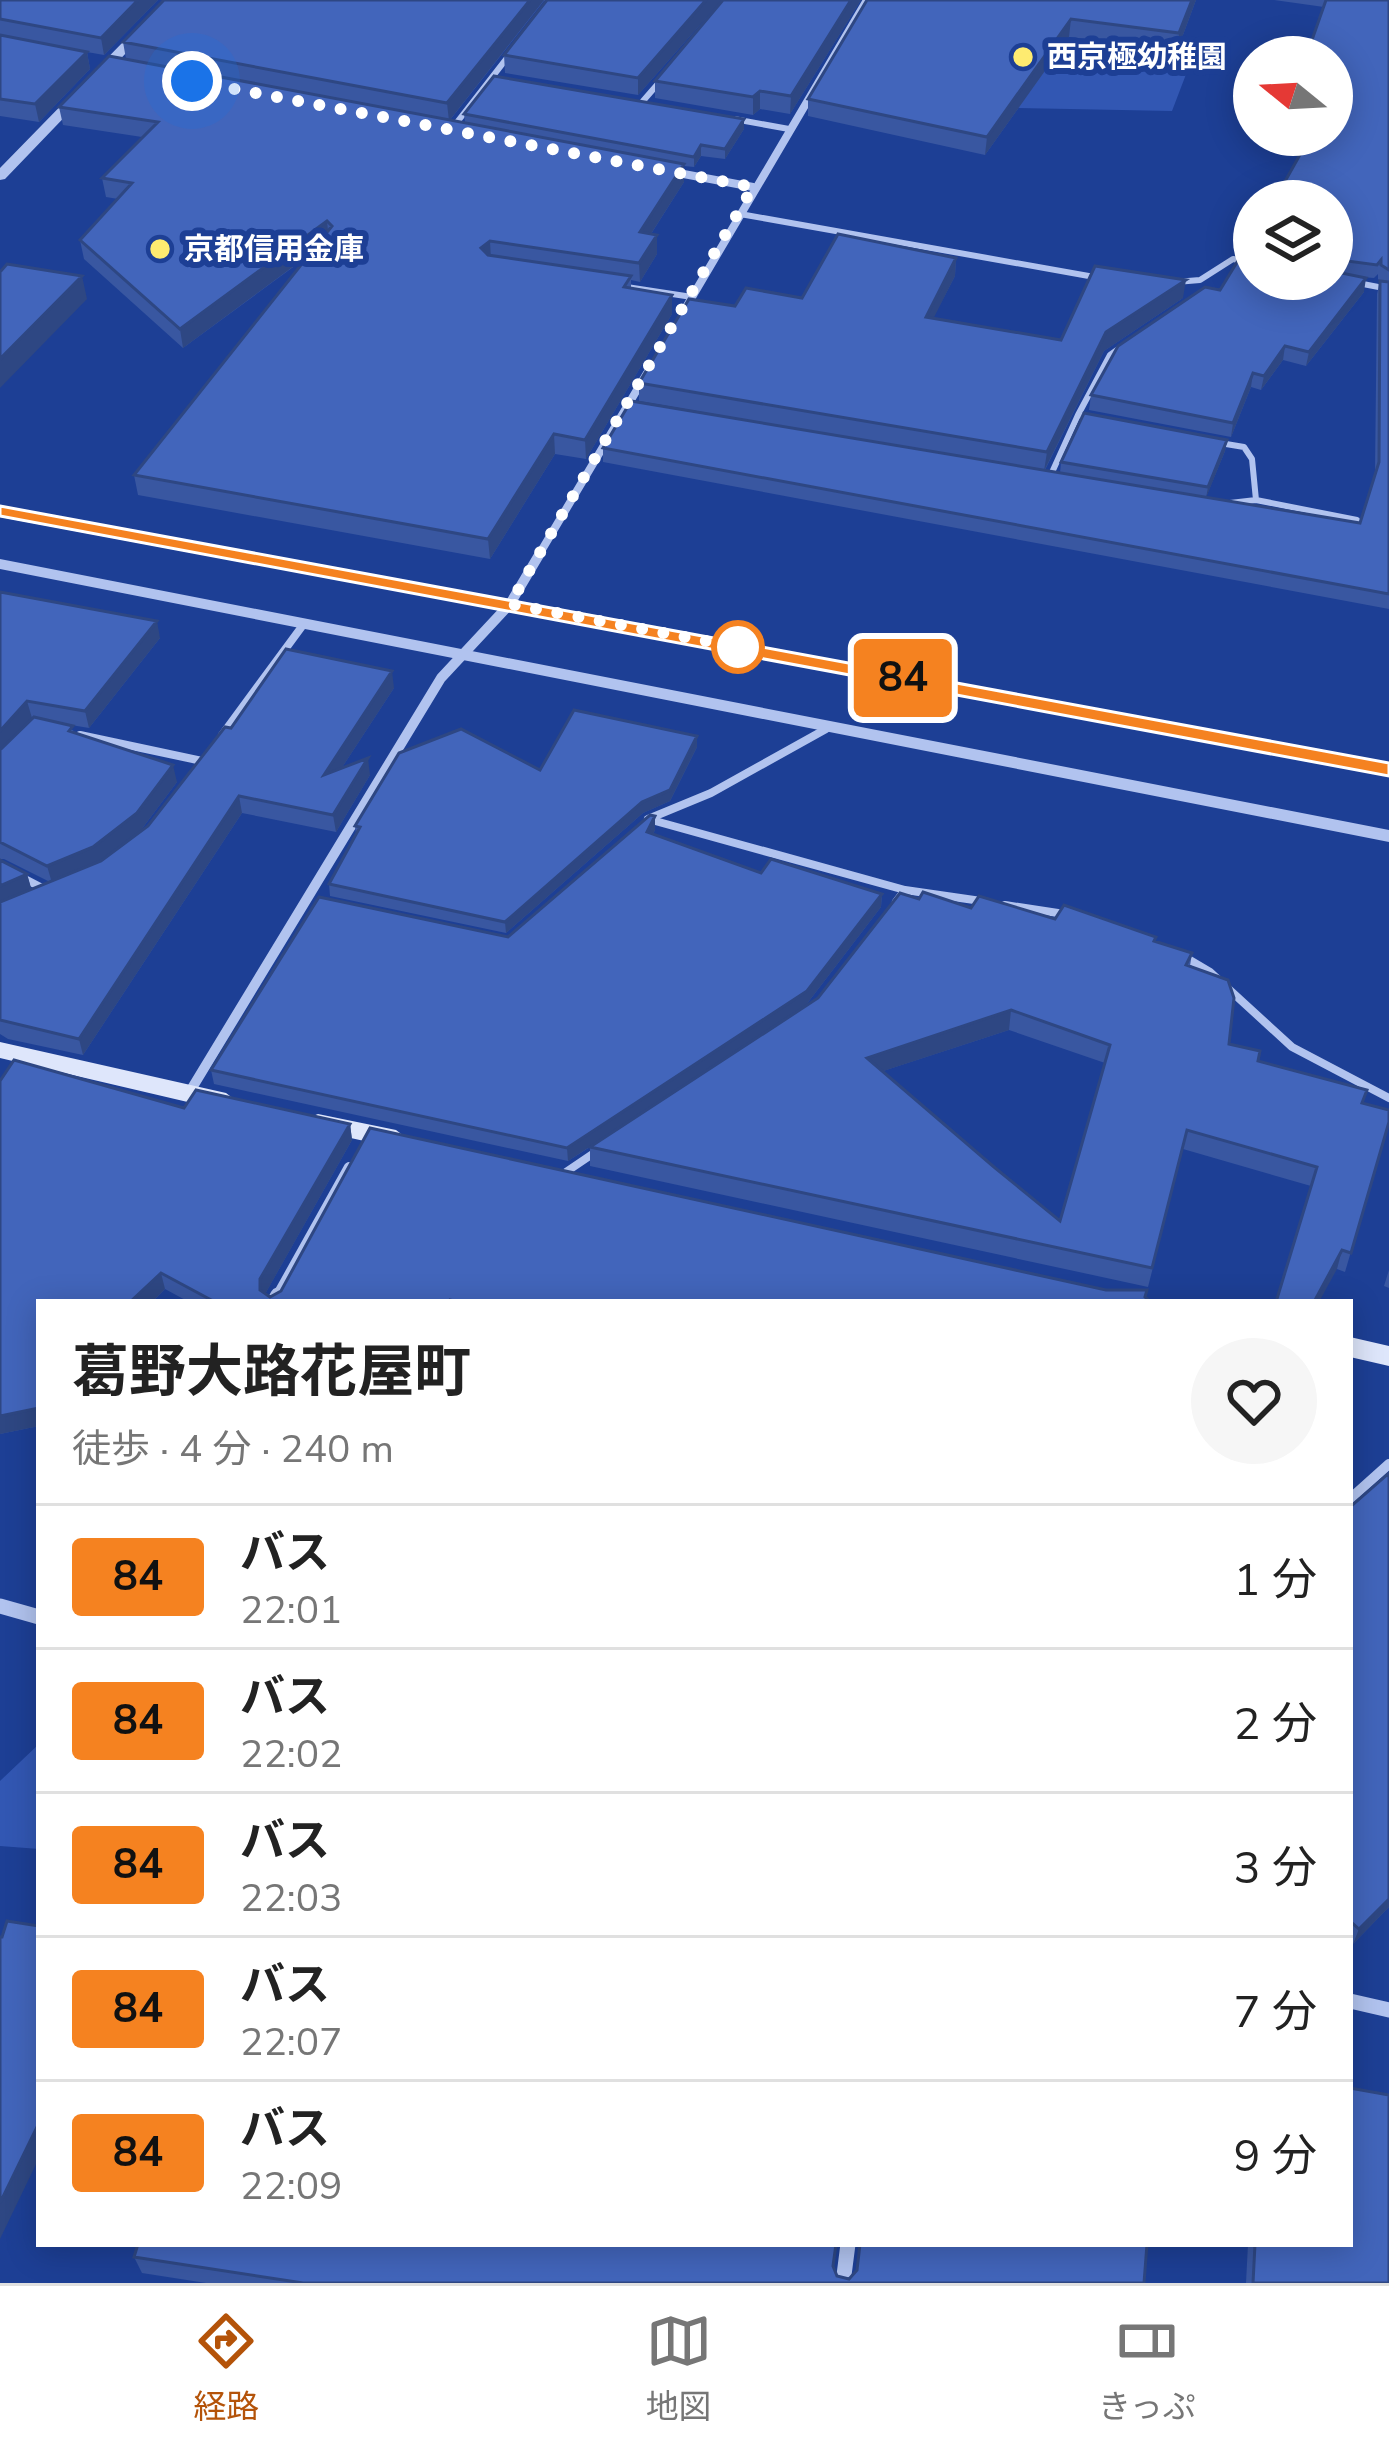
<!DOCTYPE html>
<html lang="ja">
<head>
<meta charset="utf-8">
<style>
  body { margin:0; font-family:"Nunito Sans","Noto Sans JP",sans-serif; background:#f6f6f6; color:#222; height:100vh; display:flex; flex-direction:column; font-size:45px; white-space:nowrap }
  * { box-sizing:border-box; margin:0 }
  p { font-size:39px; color:#767676 }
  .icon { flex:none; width:66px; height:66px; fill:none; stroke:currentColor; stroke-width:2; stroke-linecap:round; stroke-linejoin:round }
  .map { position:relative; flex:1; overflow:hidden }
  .drawer { position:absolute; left:36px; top:1299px; width:1317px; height:948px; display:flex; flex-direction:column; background:#fff; border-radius:0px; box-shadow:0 6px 30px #0003 }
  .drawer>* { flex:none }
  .badge { padding:0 24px; border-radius:9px; font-size:42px; line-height:78px }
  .needle { width:78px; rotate:288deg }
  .fabs { position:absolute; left:1233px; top:36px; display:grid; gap:24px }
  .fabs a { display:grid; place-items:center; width:120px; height:120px; border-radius:50%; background:#fff; box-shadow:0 6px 30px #0003; font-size:60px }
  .you { position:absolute; width:60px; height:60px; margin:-30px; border:9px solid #fff; border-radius:50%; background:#1a73e8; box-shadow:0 0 0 18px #1a73e833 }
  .map>.badge { position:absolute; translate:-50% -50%; box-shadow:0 0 0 6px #fff }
  .round { display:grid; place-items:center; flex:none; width:126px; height:126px; border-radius:63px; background:#f6f6f6 }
  .summary { display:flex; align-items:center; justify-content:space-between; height:204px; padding:0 36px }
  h1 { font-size:57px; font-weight:700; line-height:90px }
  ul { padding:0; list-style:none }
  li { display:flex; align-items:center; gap:36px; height:144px; padding:0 36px; border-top:3px solid #e0e0e0 }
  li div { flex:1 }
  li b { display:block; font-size:45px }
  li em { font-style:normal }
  li .badge { min-width:132px; font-weight:700; text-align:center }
  .tabs { display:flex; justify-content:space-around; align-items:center; height:168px; border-top:3px solid #e0e0e0; background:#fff; font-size:33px; color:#767676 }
  .tabs a { display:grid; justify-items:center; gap:6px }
  .tabs .on { color:#b45309 }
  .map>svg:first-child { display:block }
  .green { fill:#3257b3 }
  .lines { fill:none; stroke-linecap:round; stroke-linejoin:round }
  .service-far2 { stroke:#b1c3ef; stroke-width:6 }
  .service-far1 { stroke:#b1c3ef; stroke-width:8 }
  .service { stroke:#b1c3ef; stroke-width:10 }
  .minor-far2 { stroke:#b1c3ef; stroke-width:8 }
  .minor-far1 { stroke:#b1c3ef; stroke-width:10 }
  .minor { stroke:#b1c3ef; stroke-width:15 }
  .tertiary { fill:#b1c3ef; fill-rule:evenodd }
  .secondary { fill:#dee6fb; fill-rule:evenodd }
  .wall { fill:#3957a1; fill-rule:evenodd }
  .shaded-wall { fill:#2e4783 }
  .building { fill:#4265bb; stroke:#2e4783; stroke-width:3; fill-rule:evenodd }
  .line { fill:#f58220; stroke:#fff; stroke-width:3 }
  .walk { stroke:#fff; stroke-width:12; stroke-dasharray:0 21.6 }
  .poi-dot { fill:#feeb70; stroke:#1d3f95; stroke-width:4.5 }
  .stop-dot { fill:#fff; stroke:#f58220; stroke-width:6 }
  .labels { text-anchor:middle; stroke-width:12; stroke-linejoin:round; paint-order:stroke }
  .far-poi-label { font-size:30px; font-weight:bold; fill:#fff; stroke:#1d3f95; text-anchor:start }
</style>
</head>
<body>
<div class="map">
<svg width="1389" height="2283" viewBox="0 0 1389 2283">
  <rect width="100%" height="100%" fill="#1d3f95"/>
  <!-- green -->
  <path class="green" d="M994,29L1193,56L1172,111L1018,108Z
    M39,1744V1849L0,1846V1781Z"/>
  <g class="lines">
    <!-- service-far2 -->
    <path class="service-far2" d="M643,101L663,78
      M734,119L789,129
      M451,130L510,54
      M740,214L1100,278
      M1332,278L1389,289
      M1176,282L1200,280L1233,259L1254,263
      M620,286L692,297
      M1078,415L1110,355L1124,345
      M1214,442L1244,447L1252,459L1256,500
      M1049,479L1078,415L1092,418
      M1230,503L1256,500L1357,520"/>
    <!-- service-far1 -->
    <path class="service-far1" d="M826,729L711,793L648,819L905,890L896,902
      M80,735L202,761
      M222,735L303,625
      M0,866L46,890
      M905,890L988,902
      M1005,905L1071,915
      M1183,956L1210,972L1292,1047L1389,1098
      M566,1172L597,1151"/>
    <!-- service -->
    <path class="service" d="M1350,1499L1389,1464"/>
    <!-- minor-far2 -->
    <path class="minor-far2" d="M673,172L753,187
      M685,309L867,0
      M537,558L647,373"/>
    <!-- minor-far1 -->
    <path class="minor-far1" d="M189,1093L441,678L510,604L539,555
      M276,1298L349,1167"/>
    <!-- minor -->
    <path class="minor" d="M274,1302L278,1295
      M0,1606L39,1617
      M1350,2001L1389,2010
      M843,2283L848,2244"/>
    <!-- tertiary -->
    <path class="tertiary" d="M164,0H177L5,179L0,180V168Z
      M0,507L1389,764V776L0,517Z
      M0,559L1389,830V842L0,569Z"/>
    <!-- secondary -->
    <path class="secondary" d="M0,1042L226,1093L238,1102L226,1111L0,1058Z
      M318,1114L396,1130L408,1139L396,1148L310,1129L306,1123L310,1117Z
      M1350,1337L1389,1346V1366L1350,1357Z"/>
  </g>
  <!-- wall -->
  <path class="wall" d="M0,0H158L104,55L87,52L90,69L39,122L0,116Z
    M164,0H722L638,95L505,73L504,55L547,1H544L450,120L465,122L464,114L744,129L725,159L701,156L694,167L684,166V182L651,234L657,254L640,282L631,280V288L672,314L586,459L555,454L490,559L138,495L134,475L311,254L183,348L84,259L80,240L118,199L106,197L102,178L142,137L63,125L59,107L126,59L123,42Z
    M861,0L790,114L760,109L753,115L655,98V81Z
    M867,0H1196L1177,51L1069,37L985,155L808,116V99Z
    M1274,0H1389V609L603,462V448L903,447L639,401V383L735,306L802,298L956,258L955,276L933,318L1061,340L1183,298L1104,351L1045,470L1060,473L1061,462L1227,440L1225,451L1206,497L1360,523L1375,472L1377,294L1380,281L1378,279V274L1374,278L1361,277L1364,292L1306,366L1283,360L1261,390L1251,387L1231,437L1089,410L1091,395L1220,290L1249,254L1254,236V279H1332V135L1324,7Z
    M0,592L160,638L89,728L65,724L75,732L177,782L141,830L148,826L231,728L394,688L341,769L370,775L336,832L242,813L83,1055L8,1039L0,1034V860L27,874L31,889L50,882L4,859H0Z
    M697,747L670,801L643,813L506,933L330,896L329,884L356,834L355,826L540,770Z
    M655,816V830L653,834L761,873L882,894L881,907L806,1005L818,998L919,899L1156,937L1155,941L1192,953L1190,966L1229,1044L1258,1061L1363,1103L1389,1122L1345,1272L1337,1269L1311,1186L1183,1149L1148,1287L590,1166V1147L568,1161L214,1084L211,1070L508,937ZM1009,1030L1105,1063L1060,1221L994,1167L883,1071Z
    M0,1081L184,1108L350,1124L352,1140L265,1294L270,1297L1106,1290L1145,1297L1151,1302H189L165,1289L152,1302H39V1426L0,1434Z
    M1389,1270V1288L1384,1286Z
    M1389,1473V1907L1353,1944L1350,1941V1507Z
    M859,2244H1147L1144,2283H206L142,2273L134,2257L833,2266L837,2276L849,2279L857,2270Z
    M1248,2244H1350L1389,2283H1246Z"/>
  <!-- shaded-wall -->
  <path class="shaded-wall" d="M138,0H158L104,55L101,38Z
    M530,0H544L449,121L447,103Z
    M706,0H722L638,95V78Z
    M851,0H861L790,114L791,96Z
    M1192,0H1196L1177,51L1179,33Z
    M1071,19L1069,37L985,155L987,137Z
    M87,52L90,69L39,122L35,104Z
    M760,91V109L753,115V97Z
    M744,119V129L725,159V149Z
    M701,145V156L694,167V157Z
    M684,164V182L640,251V232Z
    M327,221L329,240L183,348L180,329Z
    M657,235V254L640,282L639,263Z
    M490,241L491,260L481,248Z
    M956,258L955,276L925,335L926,317Z
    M82,276L87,299L0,388V359Z
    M1366,278L1364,292L1306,366L1309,352Z
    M1186,280L1183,298L1104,351L1044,471L1047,452L1106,332Z
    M672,295V314L586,459L585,440Z
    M1285,346L1283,360L1261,390L1264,376Z
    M1253,373L1251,387L1231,437L1233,423Z
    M554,434L555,454L490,559L488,539Z
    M1227,440L1225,451L1206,498L1208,487Z
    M157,621L160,638L89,728L85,711Z
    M392,671L394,688L326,792L324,775Z
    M27,701L32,718L0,753V731Z
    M697,736V747L670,801L643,813L506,933L505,922Z
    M368,758L370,775L336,832L333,815Z
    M173,765L177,782L141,830L97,864L52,883L47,866Z
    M239,796L242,813L83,1055L79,1039Z
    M655,816V830L647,846V832Z
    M27,874L32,891L0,906V886Z
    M882,894L881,907L806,1005L568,1161L567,1148Z
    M1011,1010L1009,1030L865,1077L867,1058Z
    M350,1124L352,1140L264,1296L260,1290V1279Z
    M1342,1250L1337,1269L1319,1302H1314Z
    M161,1273L165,1289L152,1302H130Z
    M39,1408V1426L0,1434V1416Z
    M1389,1899V1907L1353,1944L1359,1929Z
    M39,2123V2158L0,2239V2203Z"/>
  <!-- building -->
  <path class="building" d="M0,0H138L101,38L0,19Z
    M164,0H530L447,103L123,42Z
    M547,0H706L638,78L504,55Z
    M723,0H851L791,96L760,91L753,97L655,81Z
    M867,0H1192L1179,33L1071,19L987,137L808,99Z
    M1326,0H1389V270L1381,265V260L1377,265L1332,259V201H1274L1311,135H1332V57H1306Z
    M0,35L87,52L35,104L0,99Z
    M109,56L684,164L640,232L657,235L639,263L490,241L481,248L488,255L631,276L624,287L672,295L585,440L554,434L488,539L134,475L332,226L327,221L180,329L80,240L132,183L102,178L158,122L59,107Z
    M494,76L744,119L725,149L701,145L694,157L464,114Z
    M838,234L956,258L926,317L1061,340L1095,266L1186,280L1106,332L1047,452L639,383L689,299L735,306L746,288L802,298Z
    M1242,254H1254V279H1332V271L1366,278L1309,352L1285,346L1264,376L1253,373L1233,423L1091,395L1118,346L1205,287L1220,290Z
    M7,264L82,276L0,359V272Z
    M1380,281L1389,282V594L603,448L631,401L1360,523L1379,462Z
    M1084,413L1227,440L1208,487L1061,462Z
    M0,592L157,621L85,711L27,701L0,731Z
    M286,649L392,671L324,775L368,758L333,815L239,796L79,1039L0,1020V902L101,861L148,826L225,727L231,728Z
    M574,710L697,736L670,790L642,802L505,922L329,884L360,827L355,826L399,753L461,729L540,770Z
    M34,717L73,726L69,731L173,765L137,813L93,847L47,866L0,842V750Z
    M650,815L655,816L647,832L761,873L771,859L882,894L807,991L567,1148L211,1070L319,897L508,937Z
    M0,860L27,874L0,886Z
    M923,892L971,908L979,896L1055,919L1064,905L1156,937L1154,941L1192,953L1186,965L1228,980L1234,998L1229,1044L1260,1051L1258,1061L1367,1090L1362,1103L1389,1110V1122L1351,1253L1342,1250L1314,1302H1276L1317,1167L1187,1130L1152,1268L590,1147L818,998L900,893L919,899ZM1011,1010L1110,1045L1060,1221L994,1167L867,1058Z
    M14,1060L184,1108L196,1090L350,1124L260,1279V1290L270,1297L281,1291L370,1128L1106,1290H1147L1145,1297L1151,1302H458L450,1300L449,1302H215L161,1273L130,1302H39V1408L0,1416V1081Z
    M1389,1473V1899L1359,1929L1350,1921V1507Z
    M7,1921L39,1926V2123L0,2203V1937H2Z
    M1350,2088L1389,2095V2283H1253L1255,2244H1350Z
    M138,2244H836L833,2266L837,2276L849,2279L857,2270L860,2244H1147L1144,2283H303L134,2257Z"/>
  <!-- line -->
  <path class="line" d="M0,506L1389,763V776L0,516Z"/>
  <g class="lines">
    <!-- walk -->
    <path class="walk" d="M192,81L753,187L510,604L738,647"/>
  </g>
  <!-- markers -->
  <g class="poi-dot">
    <circle cx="1023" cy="57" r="12"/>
    <circle cx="160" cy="249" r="12"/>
  </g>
  <circle class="stop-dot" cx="738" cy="647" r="24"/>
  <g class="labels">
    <!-- far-poi labels -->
    <g class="far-poi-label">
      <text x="1047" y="67">西京極幼稚園</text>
      <text x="184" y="259">京都信用金庫</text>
    </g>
  </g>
</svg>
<div class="fabs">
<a><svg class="needle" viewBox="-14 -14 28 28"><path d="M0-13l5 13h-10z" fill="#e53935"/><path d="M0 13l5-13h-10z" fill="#767676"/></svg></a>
<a><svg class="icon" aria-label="layers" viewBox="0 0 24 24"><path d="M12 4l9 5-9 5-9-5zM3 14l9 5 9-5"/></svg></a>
</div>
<div class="you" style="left:192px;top:81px"></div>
<b class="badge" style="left:903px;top:678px;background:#f58220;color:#111">84</b>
<section class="drawer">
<div class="summary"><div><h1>葛野大路花屋町</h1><p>徒歩 · 4 分 · 240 m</p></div><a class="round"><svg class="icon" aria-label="heart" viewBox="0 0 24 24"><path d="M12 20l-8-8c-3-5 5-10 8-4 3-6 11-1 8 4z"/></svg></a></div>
<ul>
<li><span class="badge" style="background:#f58220;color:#111">84</span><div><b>バス</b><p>22:01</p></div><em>1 分</em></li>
<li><span class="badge" style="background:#f58220;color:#111">84</span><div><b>バス</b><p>22:02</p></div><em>2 分</em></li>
<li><span class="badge" style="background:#f58220;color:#111">84</span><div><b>バス</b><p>22:03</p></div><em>3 分</em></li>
<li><span class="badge" style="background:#f58220;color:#111">84</span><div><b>バス</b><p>22:07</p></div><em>7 分</em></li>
<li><span class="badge" style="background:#f58220;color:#111">84</span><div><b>バス</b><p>22:09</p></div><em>9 分</em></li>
</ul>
</section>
</div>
<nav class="tabs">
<a class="on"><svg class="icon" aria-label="directions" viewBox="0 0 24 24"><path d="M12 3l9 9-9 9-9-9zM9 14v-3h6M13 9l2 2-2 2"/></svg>経路</a>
<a><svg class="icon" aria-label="map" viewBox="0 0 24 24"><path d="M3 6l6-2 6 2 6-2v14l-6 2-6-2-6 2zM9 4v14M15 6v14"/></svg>地図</a>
<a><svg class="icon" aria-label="tickets" viewBox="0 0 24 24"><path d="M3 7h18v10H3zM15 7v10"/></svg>きっぷ</a>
</nav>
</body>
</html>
